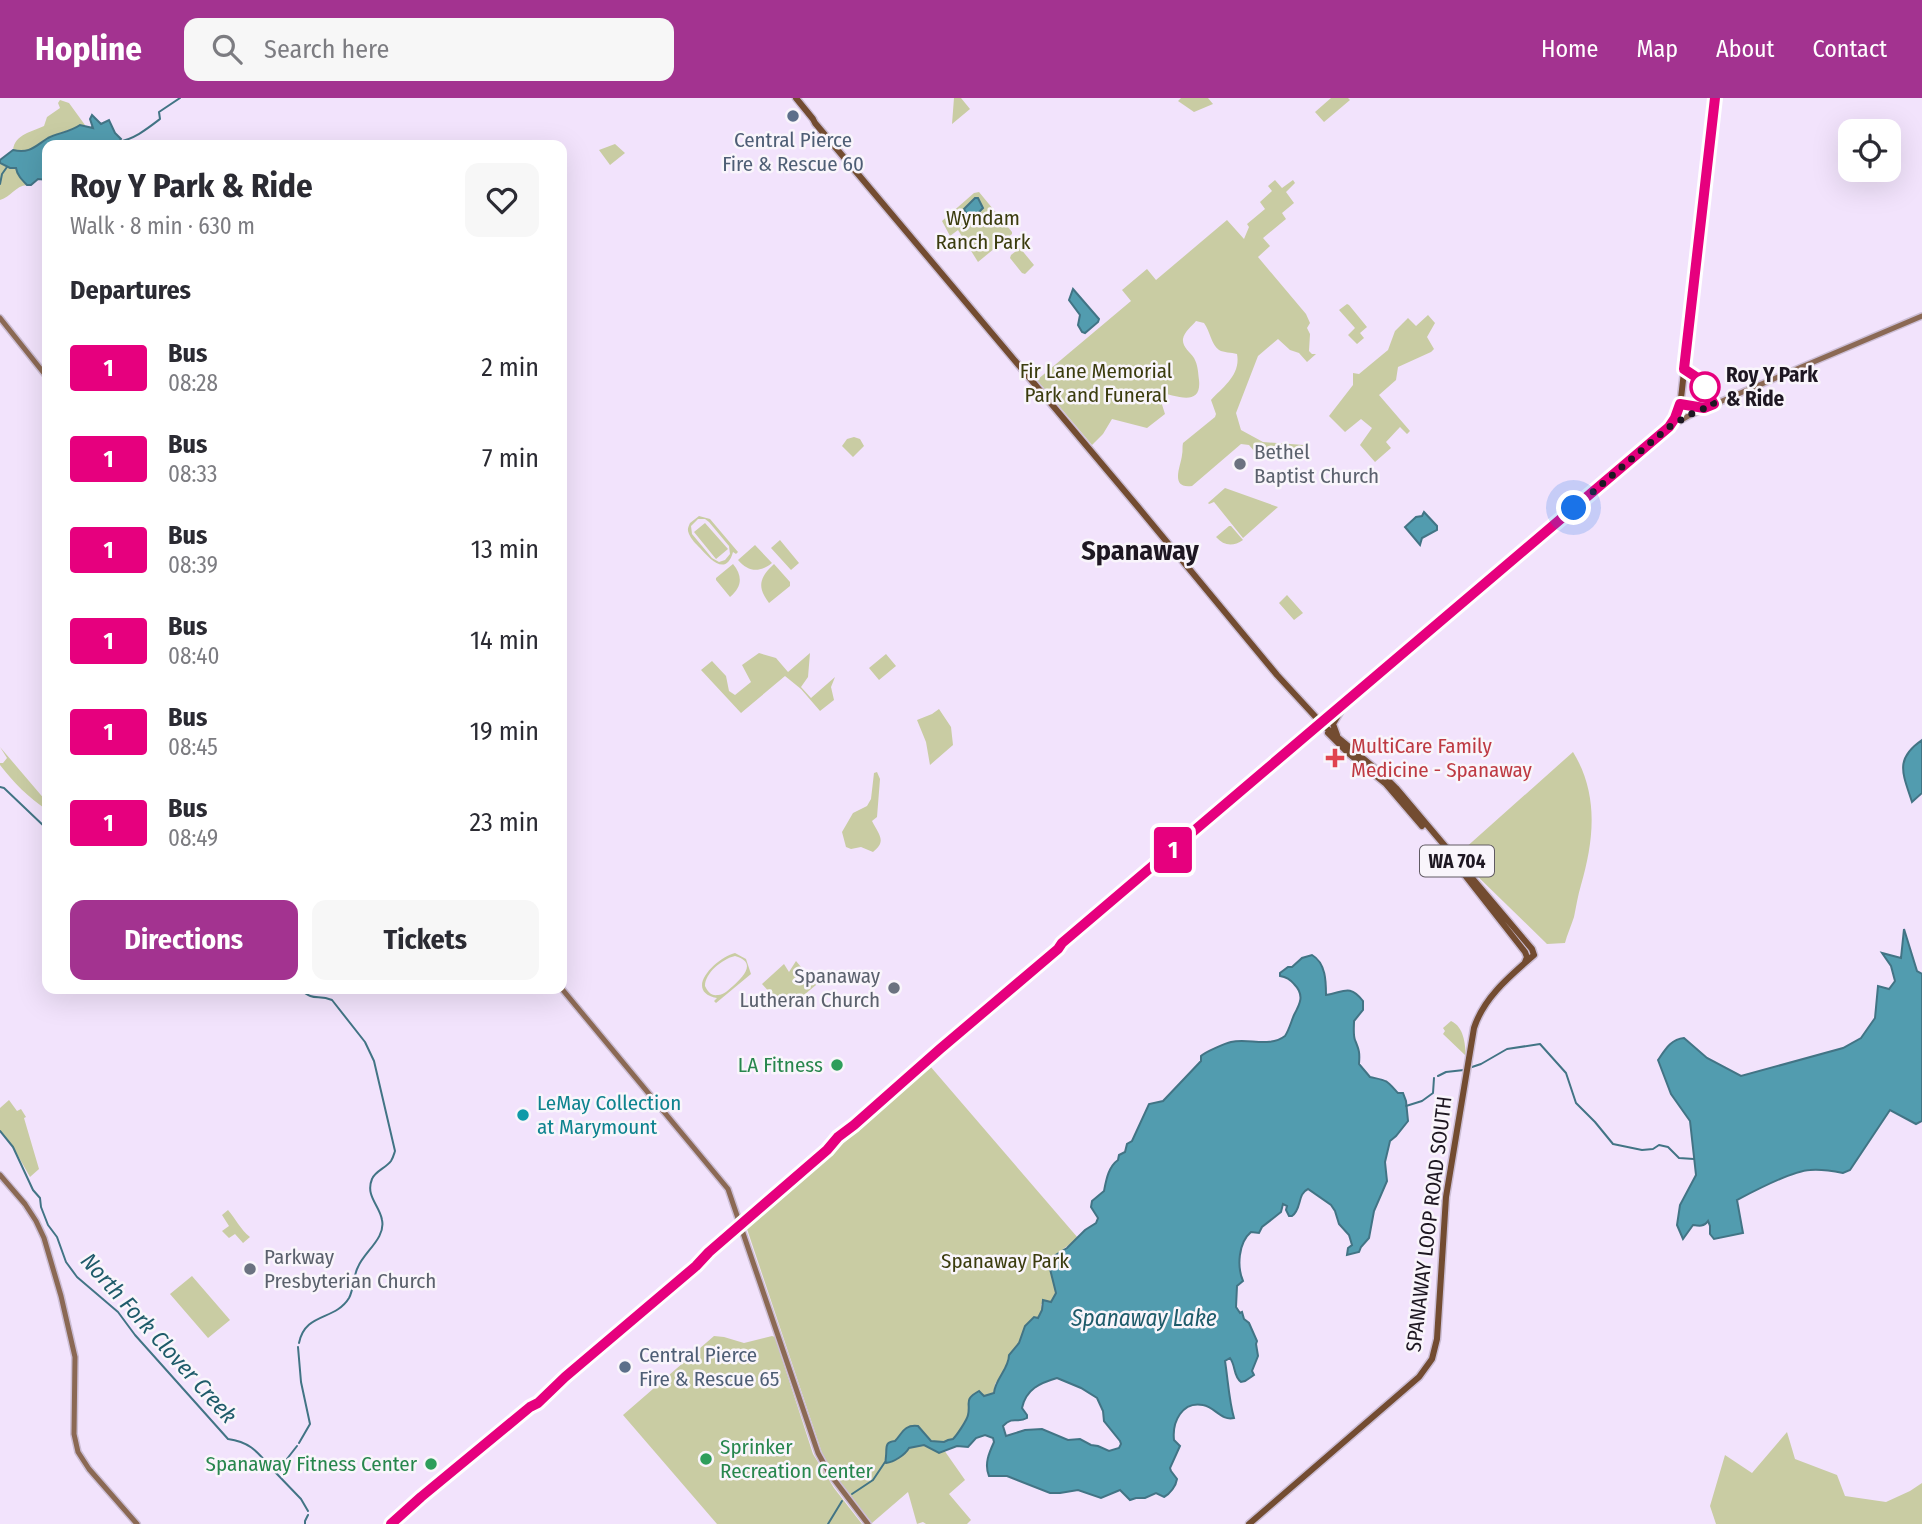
<!DOCTYPE html>
<html lang="en">
<head>
<meta charset="utf-8">
<style>
  body { margin:0; font-family:"Fira Sans Condensed",sans-serif; background:#f7f7f7; color:#2b2b33; height:100vh; display:flex; flex-direction:column; font-size:26px; white-space:nowrap }
  * { box-sizing:border-box; margin:0 }
  p { font-size:23px; color:#7c7c81 }
  .icon { flex:none; width:38px; height:38px; fill:none; stroke:currentColor; stroke-width:2; stroke-linecap:round; stroke-linejoin:round }
  .map { position:relative; flex:1; overflow:hidden }
  .side { position:absolute; left:42px; top:42px; width:525px; height:854px; display:flex; flex-direction:column; background:#fff; border-radius:14px; box-shadow:0 7px 28px #0002 }
  .side>* { flex:none }
  .badge { padding:0 14px; border-radius:5px; font-size:24px; line-height:46px }
  .fabs { position:absolute; left:1838px; top:21px; display:grid; gap:14px }
  .fabs a { display:grid; place-items:center; width:63px; height:63px; border-radius:14px; background:#fff; box-shadow:0 7px 28px #0002; font-size:35px }
  .you { position:absolute; width:35px; height:35px; margin:-18px; border:5px solid #fff; border-radius:50%; background:#1a73e8; box-shadow:0 0 0 10px #1a73e833 }
  .map>.badge { position:absolute; translate:-50% -50%; box-shadow:0 0 0 4px #fff }
  h2 { padding:0 28px; font-size:26px; line-height:63px }
  .round { display:grid; place-items:center; flex:none; width:74px; height:74px; border-radius:14px; background:#f7f7f7 }
  .overview { display:flex; align-items:center; justify-content:space-between; height:119px; padding:0 28px }
  h1 { font-size:33px; font-weight:700; line-height:52px }
  .cta { display:flex; gap:14px; margin-top:auto; padding:14px 28px }
  .cta a { flex:1; height:80px; border-radius:14px; background:#a33390; color:#fff; font-size:28px; font-weight:700; line-height:80px; text-align:center }
  .cta a+a { background:#f7f7f7; color:#2b2b33 }
  ul { padding:0; list-style:none }
  li { display:flex; align-items:center; gap:21px; height:91px; padding:0 28px }
  li div { flex:1 }
  li b { display:block; font-size:26px }
  li em { font-style:normal }
  li .badge { min-width:77px; font-weight:700; text-align:center }
  header { display:flex; align-items:center; gap:42px; box-sizing:border-box; height:98px; padding:0 35px; background:#a33390; color:#fff }
  header strong { font-size:33px }
  nav { display:flex; gap:38px; margin-inline-start:auto; font-size:24px }
  .search { width:490px; height:63px; background:#f7f7f7; display:flex; align-items:center; gap:18px; box-sizing:border-box; padding:0 24px; border-radius:14px; color:#7c7c81; font-size:26px }
  .map>svg:first-child { display:block }
  .green { fill:#c9cca3; fill-rule:evenodd }
  .water { fill:#529caf; stroke:#427485; stroke-width:2; fill-rule:evenodd }
  .lines { fill:none; stroke-linecap:round; stroke-linejoin:round }
  .stream { stroke:#427485; stroke-width:2 }
  .secondary-casing { stroke:#ccbed5; stroke-width:8 }
  .primary-casing { stroke:#ccbed5; stroke-width:9 }
  .secondary { stroke:#8b6954; stroke-width:5 }
  .primary { stroke:#734c31; stroke-width:6 }
  .line-casing { stroke:#fff; stroke-width:16 }
  .line { stroke:#e6007e; stroke-width:10 }
  .walk { stroke:#1e1722; stroke-width:7; stroke-dasharray:0 12.6 }
  .service-dot { fill:#5c6f8a; stroke:#f9f5fb; stroke-width:2.5 }
  .stop-dot { fill:#fff; stroke:#e6007e; stroke-width:3.5 }
  .worship-dot { fill:#6b7280; stroke:#f9f5fb; stroke-width:2.5 }
  .health-dot { fill:#e0444e; stroke:#f9f5fb; stroke-width:2.5 }
  .leisure-dot { fill:#2e9e5b; stroke:#f9f5fb; stroke-width:2.5 }
  .culture-dot { fill:#0f9aa8; stroke:#f9f5fb; stroke-width:2.5 }
  .labels { text-anchor:middle; stroke-width:5; stroke-linejoin:round; paint-order:stroke }
  .shield { fill:#f9f5fb; stroke:#605a63; stroke-width:2 }
  .shield-label { font-size:19px; font-weight:bold; fill:#1e1722 }
  .service-label { font-size:21px; fill:#4e5e75; stroke:#f9f5fb }
  .park-label { font-size:21px; fill:#3b3c0e; stroke:#f9f5fb }
  .stop-label { font-size:21px; font-weight:bold; fill:#1e1722; stroke:#f9f5fb; text-anchor:start }
  .worship-label { font-size:21px; fill:#5b616d; stroke:#f9f5fb; text-anchor:start }
  .health-label { font-size:21px; fill:#be3a42; stroke:#f9f5fb; text-anchor:start }
  .leisure-label { font-size:21px; fill:#27864d; stroke:#f9f5fb; text-anchor:end }
  .culture-label { font-size:21px; fill:#0d838f; stroke:#f9f5fb; text-anchor:start }
  .street-label { font-size:21px; fill:#1e1722; stroke:#f9f5fb }
  .water-label { font-size:23px; font-style:italic; fill:#1e5b6a; stroke:#f9f5fb }
  .district-label { font-size:28px; font-weight:bold; fill:#1e1722; stroke:#f9f5fb }
</style>
</head>
<body>
<header>
<strong>Hopline</strong>
<div class="search"><svg class="icon" aria-label="search" viewBox="0 0 24 24"><circle cx="10" cy="10" r="6"/><path d="M15 15l6 6"/></svg>Search here</div>
<nav><a>Home</a><a>Map</a><a>About</a><a>Contact</a></nav>
</header>
<div class="map">
<svg width="1922" height="1426" viewBox="0 0 1922 1426">
  <rect width="100%" height="100%" fill="#f2e3fc"/>
  <!-- green -->
  <path class="green" d="M954,0H961L970,11L952,26Z
    M1181,0H1208L1213,6L1194,14L1178,3Z
    M1331,0H1348L1350,2L1324,24L1315,14Z
    M60,2L69,5L85,27C80,28 53,37 48,40C35,48 29,56 13,52C15,36 32,34 44,28L47,19L60,10L58,5Z
    M615,46L625,55L610,67L599,52Z
    M0,62V65L16,70L17,75L27,87C15,88 11,99 0,102Z
    M1275,82L1282,90L1293,82L1295,85L1286,94L1294,105L1282,115L1286,121L1263,140L1270,148L1258,159L1306,216L1310,225L1307,230L1310,236L1309,253L1312,256H1316L1307,264L1299,255L1290,252L1278,241L1258,258L1236,315L1241,332L1263,344L1304,347L1299,350H1280L1260,360L1249,347L1241,346L1192,388C1169,391 1181,368 1182,357C1183,353 1182,349 1183,345L1215,319L1216,316L1211,302C1223,289 1241,277 1237,256C1231,254 1224,255 1219,252C1211,246 1210,233 1204,225L1196,223C1192,228 1184,234 1183,241C1182,249 1190,254 1194,260C1198,267 1198,274 1199,282C1202,310 1175,297 1158,294L1165,316L1147,330L1112,321L1103,336L1092,347L1037,282L1131,203L1122,192L1147,171L1156,182L1227,122L1244,141L1249,129L1247,126L1265,111L1260,104L1272,93L1268,88Z
    M979,94L1012,134V136L978,164L958,132L950,138L942,123L974,95Z
    M1020,150L1034,167L1025,176L1022,175L1010,160L1011,157Z
    M1347,206L1349,207L1367,229L1360,235L1364,240L1357,246L1348,237L1355,230L1339,212Z
    M1428,217L1435,225L1427,239L1434,251L1431,254L1398,269L1396,282L1379,297L1410,333L1407,336L1400,329L1386,344L1391,350L1375,364L1360,347L1372,330L1361,321L1345,334L1329,318L1353,287V275L1359,276L1388,252L1395,233L1408,220L1416,228Z
    M854,339L860,341L864,348L853,359L842,348L847,341Z
    M1225,390L1278,409L1243,440L1214,404L1209,406L1208,405Z
    M699,418L710,421L738,454L736,456L733,454C726,479 710,461 700,450C696,446 691,441 689,436C687,431 688,430 690,425ZM698,421H705L709,424L729,448L730,456L725,462L719,464L712,460L692,436L691,428Z
    M705,425L728,451L716,461L694,434Z
    M1229,428H1231L1243,442C1233,449 1224,448 1216,439Z
    M780,442L799,465L791,472L771,450Z
    M755,447L772,465C760,475 748,474 738,462Z
    M733,466C743,478 742,489 730,499L716,482V480Z
    M774,466L790,484V488L769,505C757,489 759,480 774,466Z
    M1287,497L1303,515L1294,522L1279,505Z
    M759,555L776,560L788,574L810,555L808,579L801,589L811,600L835,579L831,589L834,602L820,613L801,591L785,578L741,615L701,572L712,563L726,578L729,593L735,597L751,584L742,567Z
    M886,556L896,568L879,582L869,570Z
    M939,611L951,629L953,647L930,667L926,644L917,622L932,616Z
    M0,649L46,703L47,712C28,699 14,685 0,667V665H3L7,660Z
    M1573,654C1599,696 1594,742 1581,787C1578,797 1576,809 1574,819C1571,828 1567,837 1565,845L1547,846L1472,773L1473,762L1463,752Z
    M877,674L880,681L877,719L872,723C879,737 887,743 873,754L861,749L851,751L846,749L842,734L853,715L867,708L871,701L874,675Z
    M735,855L746,861L751,876L716,905L714,903L717,900C682,893 717,859 735,855ZM735,858C757,864 744,878 733,888C729,891 724,897 718,897C711,898 708,894 705,888C705,875 722,861 735,858Z
    M796,863L816,887L793,906L789,898L785,904L780,899L773,898L762,886L784,866L789,874Z
    M1451,923C1464,929 1465,945 1466,958L1443,936L1445,933L1443,930Z
    M930,968L1078,1140L1054,1158L1050,1165L1056,1194L1051,1204L1041,1206L1042,1212L1038,1221L1034,1219L1025,1228L1019,1245L1009,1257L1008,1267L995,1286L994,1295L984,1298L981,1294L956,1339L944,1345V1352L965,1382L949,1396L971,1422L967,1426H926L923,1424L917,1426L908,1394L872,1425L829,1371L824,1361L747,1131Z
    M9,1002L17,1013L21,1011L26,1019L24,1020L39,1071L30,1079L13,1049L0,1033V1010Z
    M228,1112C236,1121 240,1131 250,1139L243,1145L235,1136L229,1140L222,1133L229,1128L222,1117Z
    M192,1178L230,1222L208,1240L170,1196Z
    M714,1238L724,1239L744,1245L772,1238L775,1239L813,1356L834,1390L862,1426H717L623,1317Z
    M1787,1334L1795,1361L1837,1377L1845,1398L1886,1404L1910,1393L1922,1385V1426H1716L1710,1408L1725,1357L1752,1375Z"/>
  <!-- water -->
  <path class="water" d="M92,17L101,26L109,22L115,35L121,41L119,44L105,47H47V82L38,81L31,87H27C22,82 17,77 16,70H10L0,65V62L13,52C30,56 35,48 48,40C58,35 70,34 80,27L93,30L90,21Z
    M975,100H978L983,110L975,118L971,124L964,111Z
    M1073,191L1099,221L1098,224L1085,235L1082,234L1078,227L1080,217L1069,202Z
    M1424,414L1437,428V432L1422,440L1420,447L1405,429L1416,419L1422,418Z
    M1922,642V695L1912,704C1903,676 1894,661 1922,642Z
    M1904,831L1917,873L1922,876V1023L1916,1026L1890,1012L1850,1072L1843,1075C1833,1073 1820,1071 1810,1072C1791,1073 1754,1093 1737,1102L1743,1135L1714,1141L1710,1136V1128L1708,1123C1704,1129 1699,1128 1693,1127L1683,1141L1677,1127L1680,1107L1696,1077L1690,1023L1671,996L1658,962C1665,952 1671,941 1684,940L1707,960L1741,978L1843,950L1861,940L1875,920L1878,888L1889,891L1895,883L1891,868L1882,855L1901,860Z
    M1312,857C1326,865 1326,884 1326,897C1343,895 1349,885 1363,903V912L1354,923C1354,929 1353,937 1355,942C1359,952 1360,954 1359,966L1370,979C1388,983 1385,981 1398,995H1403L1406,1003L1408,1023L1396,1038L1390,1043L1385,1064L1387,1083L1374,1113L1369,1140L1361,1149L1359,1154L1347,1157L1348,1150L1352,1147L1349,1137L1339,1126L1335,1113L1331,1107L1308,1091C1297,1096 1302,1111 1292,1118H1289L1286,1112L1287,1108L1283,1106L1281,1114L1262,1129L1259,1135L1251,1134C1238,1145 1237,1169 1243,1183L1237,1188L1236,1209L1240,1215L1242,1214L1244,1221L1249,1225L1257,1243L1256,1246L1258,1258L1252,1273L1254,1277L1245,1283L1241,1284C1233,1278 1236,1268 1230,1260L1225,1263C1228,1282 1229,1303 1234,1320C1221,1323 1215,1309 1203,1307C1182,1303 1172,1324 1174,1342L1180,1348L1170,1370L1171,1373L1177,1381C1176,1388 1170,1396 1164,1399L1156,1395L1145,1400H1136L1130,1402L1120,1392L1101,1400L1078,1392L1060,1395H1050L1007,1378H989C984,1366 989,1355 994,1344L993,1340L985,1337L976,1340L968,1349L957,1348L939,1355L924,1347L909,1350C905,1357 894,1364 886,1365C885,1363 886,1360 886,1358C887,1350 884,1344 895,1343C902,1336 904,1326 918,1328L931,1343L944,1344L948,1342L953,1341C957,1337 967,1322 968,1317C971,1304 963,1302 979,1293L984,1298L994,1295C995,1281 1009,1271 1009,1257L1019,1245L1025,1228L1034,1219L1038,1220L1042,1212L1043,1202L1051,1204L1056,1195L1050,1171V1165L1054,1158L1067,1150L1085,1132L1096,1125L1098,1120L1091,1109L1092,1103L1104,1093C1106,1083 1108,1069 1118,1062L1119,1057L1125,1054L1127,1046L1132,1043L1149,1006L1163,1003L1201,963V958C1205,954 1226,945 1231,944C1249,940 1269,950 1285,938C1289,932 1291,924 1294,917C1300,906 1305,897 1294,886C1290,881 1286,879 1280,878V875L1288,869H1292L1302,860ZM1057,1280L1081,1290L1097,1300L1103,1313L1104,1323L1120,1343L1121,1346L1119,1350L1109,1353L1098,1348L1091,1347L1080,1341L1068,1342L1042,1331L1025,1332L1006,1338L1003,1328C1014,1317 1017,1326 1027,1320V1317L1022,1310C1026,1291 1040,1285 1057,1280Z"/>
  <g class="lines">
    <!-- stream -->
    <path class="stream" d="M117,44C133,42 147,31 160,21L159,14L180,0
      M0,86L2,76L7,69
      M0,689L4,690L47,731
      M1469,970L1481,966L1507,951L1540,946L1566,975L1576,1005L1595,1024L1613,1046L1642,1052L1653,1051L1659,1047L1668,1049L1679,1060L1694,1061
      M1438,978L1446,974L1464,972
      M1406,1008L1422,1003L1433,995L1434,980
      M0,1033L13,1049L33,1092L40,1100L41,1109L48,1127L57,1139L66,1164L77,1179L118,1214L135,1237L228,1341C253,1344 260,1358 276,1375
      M299,1245C305,1214 335,1223 349,1200C354,1191 353,1178 358,1169C364,1154 386,1140 382,1122C380,1108 365,1098 372,1081C375,1073 386,1070 391,1063C393,1060 394,1056 395,1053L374,963L365,944L332,902C317,896 314,904 300,891
      M298,1249L301,1284L310,1326L299,1345
      M297,1348L276,1375L301,1401L308,1413
      M852,1396L873,1382L885,1364
      M305,1426V1423L308,1417
      M828,1426L842,1403"/>
    <!-- secondary casing -->
    <g class="secondary-casing">
      <path id="secondary" d="M0,220L47,279
        M1680,306L1701,310
        M1671,328L1690,317L1745,293L1922,218
        M562,891L728,1091L818,1355L829,1375L868,1426
        M0,1077L25,1106L36,1123L44,1140L61,1198L75,1259L74,1336L78,1354L89,1371L137,1426"/>
    </g>
    <!-- primary casing -->
    <g class="primary-casing">
      <path id="primary" d="M796,0L813,21L815,25L1138,409L1277,577L1324,628L1383,677L1396,690L1532,851L1534,857
        M1421,539L1669,329L1675,320L1680,309L1715,0
        M1328,635L1348,655L1386,686L1422,728
        M1337,637L1333,626L1340,614
        M1460,771L1525,854L1527,859L1525,864
        M827,1052L828,1049L838,1039H841L940,951L1057,851L1058,848L1296,648L1301,641L1381,572H1384L1413,550L1425,538
        M391,1426L433,1389L448,1378L519,1318L544,1299L546,1295L680,1182L827,1052L831,1051
        M1249,1426L1419,1279L1432,1261L1437,1241L1446,1099L1474,930C1484,899 1510,878 1534,857"/>
    </g>
    <!-- secondary -->
    <use href="#secondary" class="secondary"/>
    <!-- primary -->
    <use href="#primary" class="primary"/>
  </g>
  <g class="lines">
    <!-- line casing -->
    <g class="line-casing">
      <path id="line" d="M391,1426L421,1399L530,1309L538,1305L565,1279L696,1168L709,1154L827,1052L838,1039L854,1027L940,951L1058,851L1062,845L1669,329L1675,320L1680,306L1704,310L1714,306L1699,281L1684,271L1715,0"/>
    </g>
    <!-- line -->
    <use href="#line" class="line"/>
    <!-- walk -->
    <path class="walk" d="M1574,410L1669,329L1689,317L1714,306L1705,289"/>
  </g>
  <!-- markers -->
  <g class="service-dot">
    <circle cx="793" cy="18" r="7"/>
    <circle cx="625" cy="1269" r="7"/>
  </g>
  <circle class="stop-dot" cx="1705" cy="289" r="14"/>
  <g class="worship-dot">
    <circle cx="1240" cy="366" r="7"/>
    <circle cx="894" cy="890" r="7"/>
    <circle cx="250" cy="1171" r="7"/>
  </g>
  <path class="health-dot" d="M1331.5 649.5h7v7h7v7h-7v7h-7v-7h-7v-7h7z"/>
  <g class="leisure-dot">
    <circle cx="837" cy="967" r="7"/>
    <circle cx="706" cy="1361" r="7"/>
    <circle cx="431" cy="1366" r="7"/>
  </g>
  <circle class="culture-dot" cx="523" cy="1017" r="7"/>
  <g class="labels">
    <!-- shield labels -->
    <rect class="shield" x="1420" y="747.5" width="74" height="31" rx="5"/>
    <g class="shield-label">
      <text x="1457" y="770">WA 704</text>
    </g>
    <!-- service labels -->
    <g class="service-label">
      <text x="793" y="49">Central Pierce<tspan x="793" dy="24">Fire &amp; Rescue 60</tspan></text>
      <text x="639" y="1264" text-anchor="start">Central Pierce<tspan x="639" dy="24">Fire &amp; Rescue 65</tspan></text>
    </g>
    <!-- park labels -->
    <g class="park-label">
      <text x="983" y="127">Wyndam<tspan x="983" dy="24">Ranch Park</tspan></text>
      <text x="1096" y="280">Fir Lane Memorial<tspan x="1096" dy="24">Park and Funeral</tspan></text>
      <text x="1005" y="1170">Spanaway Park</text>
    </g>
    <!-- stop labels -->
    <g class="stop-label">
      <text x="1726" y="284">Roy Y Park<tspan x="1726" dy="24">&amp; Ride</tspan></text>
    </g>
    <!-- worship labels -->
    <g class="worship-label">
      <text x="1254" y="361">Bethel<tspan x="1254" dy="24">Baptist Church</tspan></text>
      <text x="880" y="885" text-anchor="end">Spanaway<tspan x="880" dy="24">Lutheran Church</tspan></text>
      <text x="264" y="1166">Parkway<tspan x="264" dy="24">Presbyterian Church</tspan></text>
    </g>
    <!-- health labels -->
    <g class="health-label">
      <text x="1351" y="655">MultiCare Family<tspan x="1351" dy="24">Medicine - Spanaway</tspan></text>
    </g>
    <!-- leisure labels -->
    <g class="leisure-label">
      <text x="823" y="974">LA Fitness</text>
      <text x="720" y="1356" text-anchor="start">Sprinker<tspan x="720" dy="24">Recreation Center</tspan></text>
      <text x="417" y="1373">Spanaway Fitness Center</text>
    </g>
    <!-- culture labels -->
    <g class="culture-label">
      <text x="537" y="1012">LeMay Collection<tspan x="537" dy="24">at Marymount</tspan></text>
    </g>
    <!-- street labels -->
    <g class="street-label">
      <text transform="translate(1429 1126) rotate(-83)" y="7">SPANAWAY LOOP ROAD SOUTH</text>
    </g>
    <!-- water labels -->
    <g class="water-label">
      <text x="1144" y="1228">Spanaway Lake</text>
      <text transform="translate(159 1240) rotate(48)" y="8">North Fork Clover Creek</text>
    </g>
    <!-- district labels -->
    <g class="district-label">
      <text x="1140" y="462">Spanaway</text>
    </g>
  </g>
</svg>
<div class="fabs">
<a><svg class="icon" aria-label="locate" viewBox="0 0 24 24"><circle cx="12" cy="12" r="6"/><path d="M12 2v4M12 18v4M2 12h4M18 12h4"/></svg></a>
</div>
<div class="you" style="left:1574px;top:410px"></div>
<b class="badge" style="left:1173px;top:752px;background:#e6007e;color:#fff">1</b>
<section class="side">
<div class="overview"><div><h1>Roy Y Park &amp; Ride</h1><p>Walk · 8 min · 630 m</p></div><a class="round"><svg class="icon" aria-label="heart" viewBox="0 0 24 24"><path d="M12 20l-8-8c-3-5 5-10 8-4 3-6 11-1 8 4z"/></svg></a></div>
<h2>Departures</h2>
<ul>
<li><span class="badge" style="background:#e6007e;color:#fff">1</span><div><b>Bus</b><p>08:28</p></div><em>2 min</em></li>
<li><span class="badge" style="background:#e6007e;color:#fff">1</span><div><b>Bus</b><p>08:33</p></div><em>7 min</em></li>
<li><span class="badge" style="background:#e6007e;color:#fff">1</span><div><b>Bus</b><p>08:39</p></div><em>13 min</em></li>
<li><span class="badge" style="background:#e6007e;color:#fff">1</span><div><b>Bus</b><p>08:40</p></div><em>14 min</em></li>
<li><span class="badge" style="background:#e6007e;color:#fff">1</span><div><b>Bus</b><p>08:45</p></div><em>19 min</em></li>
<li><span class="badge" style="background:#e6007e;color:#fff">1</span><div><b>Bus</b><p>08:49</p></div><em>23 min</em></li>
</ul>
<div class="cta"><a>Directions</a><a>Tickets</a></div>
</section>
</div>
</body>
</html>
